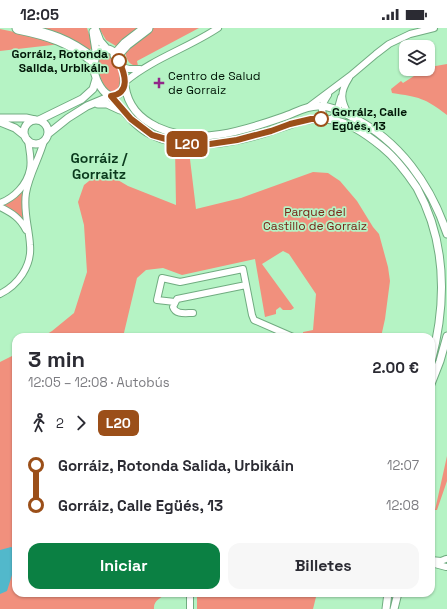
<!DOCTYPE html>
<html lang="es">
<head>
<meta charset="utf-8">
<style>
  body { margin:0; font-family:"Space Grotesk",sans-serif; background:#f7f7f7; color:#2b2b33; height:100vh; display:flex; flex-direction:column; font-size:15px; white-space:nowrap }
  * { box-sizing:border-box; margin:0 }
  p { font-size:13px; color:#7c7c81 }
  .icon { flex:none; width:22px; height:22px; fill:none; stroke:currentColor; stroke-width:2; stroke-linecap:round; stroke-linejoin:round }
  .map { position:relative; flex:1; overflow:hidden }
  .sheet { position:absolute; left:12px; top:305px; width:423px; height:264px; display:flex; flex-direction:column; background:#fff; border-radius:12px; box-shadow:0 1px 3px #0004 }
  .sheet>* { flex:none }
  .badge { padding:0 8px; border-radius:6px; font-size:14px; line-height:26px }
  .tools { position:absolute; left:399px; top:12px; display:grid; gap:8px }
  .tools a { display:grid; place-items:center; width:36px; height:36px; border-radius:8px; background:#fff; box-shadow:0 1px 3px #0004; font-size:20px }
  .map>.badge { position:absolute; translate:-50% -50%; box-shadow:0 0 0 2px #fff }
  .legs { display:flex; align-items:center; gap:6px; height:44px; padding:0 16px; font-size:13px }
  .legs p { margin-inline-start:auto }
  .overview { display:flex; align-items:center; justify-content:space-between; height:68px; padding:0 16px }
  h1 { font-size:22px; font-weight:600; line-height:30px }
  .primary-button { display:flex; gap:8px; margin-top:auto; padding:8px 16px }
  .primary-button a { flex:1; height:46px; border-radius:12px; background:#0b8043; color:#fff; font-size:16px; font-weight:600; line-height:46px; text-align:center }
  .primary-button a+a { background:#f7f7f7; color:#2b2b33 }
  ul { padding:0 16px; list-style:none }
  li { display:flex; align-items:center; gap:14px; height:40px; font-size:15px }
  li i { display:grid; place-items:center; width:6px; height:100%; margin:0 5px; background:currentColor }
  li i::after { content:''; width:10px; height:10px; margin:-5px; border:3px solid; border-radius:50%; background:#fff }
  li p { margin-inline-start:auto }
  li:first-child i { background:linear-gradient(#0000 50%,currentColor 0) }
  li:last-child i { background:linear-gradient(currentColor 50%,#0000 0) }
  .status { display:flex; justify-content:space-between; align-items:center; height:28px; padding:0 20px; background:#fff; direction:ltr }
  .status svg { height:11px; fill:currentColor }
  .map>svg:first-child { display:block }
  .green { fill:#f1907d }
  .water { fill:#52b8cb }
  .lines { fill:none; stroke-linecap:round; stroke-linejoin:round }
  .minor-casing { stroke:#70ac80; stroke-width:8 }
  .tertiary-casing { stroke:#70ac80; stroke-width:9 }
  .motorway-casing { stroke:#70ac80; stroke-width:13 }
  .minor { stroke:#fff; stroke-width:6 }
  .tertiary { stroke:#fff; stroke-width:7 }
  .motorway { stroke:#fff; stroke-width:11 }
  .line-1-casing { stroke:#fff; stroke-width:9 }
  .line-1 { stroke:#9b4f19; stroke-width:6 }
  .stop-1-dot { fill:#fff; stroke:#9b4f19; stroke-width:2 }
  .poi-dot { fill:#922689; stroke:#b5f3c4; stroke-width:1.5 }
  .labels { text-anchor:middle; stroke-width:3.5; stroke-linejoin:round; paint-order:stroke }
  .stop-label { font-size:12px; font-weight:bold; fill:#011607; stroke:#b5f3c4; text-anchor:end }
  .poi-label { font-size:12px; fill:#011607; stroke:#b5f3c4; text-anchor:start }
  .park-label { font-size:12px; fill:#762518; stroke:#b5f3c4 }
  .quarter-label { font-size:14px; font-weight:bold; fill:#0b3a1d; stroke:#b5f3c4 }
</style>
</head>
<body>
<div class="status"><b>12:05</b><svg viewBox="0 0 49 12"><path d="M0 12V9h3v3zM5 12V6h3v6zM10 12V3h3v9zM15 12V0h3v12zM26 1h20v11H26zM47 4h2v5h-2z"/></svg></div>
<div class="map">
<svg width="447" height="581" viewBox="0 0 447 581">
  <rect width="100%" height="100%" fill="#b5f3c4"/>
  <!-- green -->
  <path class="green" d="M32,0H87L91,13V21L89,22Z
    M99,0H143L122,15L116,18L106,12Z
    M149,0H199L137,33L138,38C129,37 127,33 125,24Z
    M0,1L24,6L61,16L0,23Z
    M103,24L110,26C115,32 122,47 121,55C120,58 119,62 116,63C103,70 98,40 96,32L100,26Z
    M447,36V87C425,70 419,69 392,65L391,61L401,53L403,55L414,48L413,46L422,41H428L430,39Z
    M175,119L189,123L196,181L241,170L313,144L328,145L340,153L357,173L373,199L379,206L388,239L390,253L385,291L381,309H303V304L313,302L316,266L289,226L283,223L262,236L294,280L291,282H283L280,279L276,282V286L265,289L255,231L182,247L163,240L146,242L137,250L123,309H42L52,303L74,285L87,244L84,197L78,174L84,157L94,149L106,145L128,158L176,177Z
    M25,158L24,191L23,193L1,177Z
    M16,326V565H166C162,570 153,572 154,581H0V334Z
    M447,428V453L437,482H435Z
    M197,565H317L313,581H197Z"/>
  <!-- water -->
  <path class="water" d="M11,519L16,521V543L12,547L7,563L0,566V522Z"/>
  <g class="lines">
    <!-- minor casing -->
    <g class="minor-casing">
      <path id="minor" d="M122,39L129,41H140
        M125,54C152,31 188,20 218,0
        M310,78L350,48L376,26L389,16L410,6L434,0
        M349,87C340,72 340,64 349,50
        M326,91C319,82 322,76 328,67
        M330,92L336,87L341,69
        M0,175C14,170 27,157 30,141C32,131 29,121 28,112
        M0,179C12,185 20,190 26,202
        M0,266C18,257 32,238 30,217C29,199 23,183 26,165C29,147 39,131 44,113
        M175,274L157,272L162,250L180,254L243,241L252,287L254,292L293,309
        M193,285C185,285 176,287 173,279L177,271L246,257
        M431,532L441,533L446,531
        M431,535L446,539
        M190,565V581"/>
    </g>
    <!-- tertiary casing -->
    <g class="tertiary-casing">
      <path id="tertiary" d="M95,0L100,13L107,21
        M93,4L96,23
        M102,21C105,21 108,20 111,22C122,27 131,60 117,67C101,75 86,33 96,23C97,23 101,21 102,21Z
        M125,58C128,78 139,90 157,99C198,118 243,103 283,89C295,85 305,78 318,78C331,78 341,83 352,89C399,112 431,157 447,206
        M111,68C123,82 135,99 152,107C187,124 235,115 271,103C290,97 306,89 326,91C348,93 366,106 382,119C397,131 407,145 417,160C447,215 447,274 431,334
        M98,76H107L120,82
        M0,90H26L35,92
        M39,92L82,71L93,61L96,51
        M24 104a12 12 0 1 1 24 0a12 12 0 1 1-24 0Z
        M0,94L15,100L25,108
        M48,106L68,90L87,78L111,68
        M431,356L440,333L447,308
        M386,581L388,565
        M394,581L398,565"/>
    </g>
    <!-- motorway casing -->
    <g class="motorway-casing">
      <path id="motorway" d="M18,0C48,6 70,13 93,32
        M116,27L126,16L147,0"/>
    </g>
    <!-- minor -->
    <use href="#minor" class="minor"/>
    <!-- tertiary -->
    <use href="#tertiary" class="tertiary"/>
    <!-- motorway -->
    <use href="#motorway" class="motorway"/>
  </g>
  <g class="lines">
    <!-- line-1 casing -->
    <g class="line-1-casing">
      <path id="line-1" d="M119,33C125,46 131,65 111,68L131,91L152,107L183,116H210L237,112L271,103L290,96L311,91H321"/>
    </g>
    <!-- line-1 -->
    <use href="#line-1" class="line-1"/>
  </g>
  <!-- markers -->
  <g class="stop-1-dot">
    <circle cx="119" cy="33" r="7"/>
    <circle cx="321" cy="91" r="7"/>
  </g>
  <path class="poi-dot" d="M157 49h4v4h4v4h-4v4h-4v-4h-4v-4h4z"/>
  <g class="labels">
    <!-- stop labels -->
    <g class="stop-label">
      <text x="108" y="30">Gorráiz, Rotonda<tspan x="108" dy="14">Salida, Urbikáin</tspan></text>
      <text x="332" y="88" text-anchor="start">Gorráiz, Calle<tspan x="332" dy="14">Egüés, 13</tspan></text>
    </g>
    <!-- poi labels -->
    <g class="poi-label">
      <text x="168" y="52">Centro de Salud<tspan x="168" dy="14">de Gorraiz</tspan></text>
    </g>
    <!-- park labels -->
    <g class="park-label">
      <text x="315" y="188">Parque del<tspan x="315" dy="14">Castillo de Gorraiz</tspan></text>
    </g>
    <!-- quarter labels -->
    <g class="quarter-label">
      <text x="99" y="135">Gorráiz /<tspan x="99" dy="16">Gorraitz</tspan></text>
    </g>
  </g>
</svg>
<div class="tools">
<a><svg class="icon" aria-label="layers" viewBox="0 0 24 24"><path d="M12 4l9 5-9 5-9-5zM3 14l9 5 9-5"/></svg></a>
</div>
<b class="badge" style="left:187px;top:116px;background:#9b4f19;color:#fff">L20</b>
<section class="sheet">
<div class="overview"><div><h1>3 min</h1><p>12:05 – 12:08 · Autobús</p></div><b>2.00 €</b></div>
<div class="legs"><svg class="icon" aria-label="walk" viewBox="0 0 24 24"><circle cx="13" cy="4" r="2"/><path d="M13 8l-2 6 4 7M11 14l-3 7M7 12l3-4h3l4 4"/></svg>2<svg class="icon" aria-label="forward" viewBox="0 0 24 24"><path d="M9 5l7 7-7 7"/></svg><b class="badge" style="background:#9b4f19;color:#fff">L20</b></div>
<ul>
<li><i style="color:#9b4f19"></i><b>Gorráiz, Rotonda Salida, Urbikáin</b><p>12:07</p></li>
<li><i style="color:#9b4f19"></i><b>Gorráiz, Calle Egüés, 13</b><p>12:08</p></li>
</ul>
<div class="primary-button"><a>Iniciar</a><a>Billetes</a></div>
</section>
</div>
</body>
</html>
